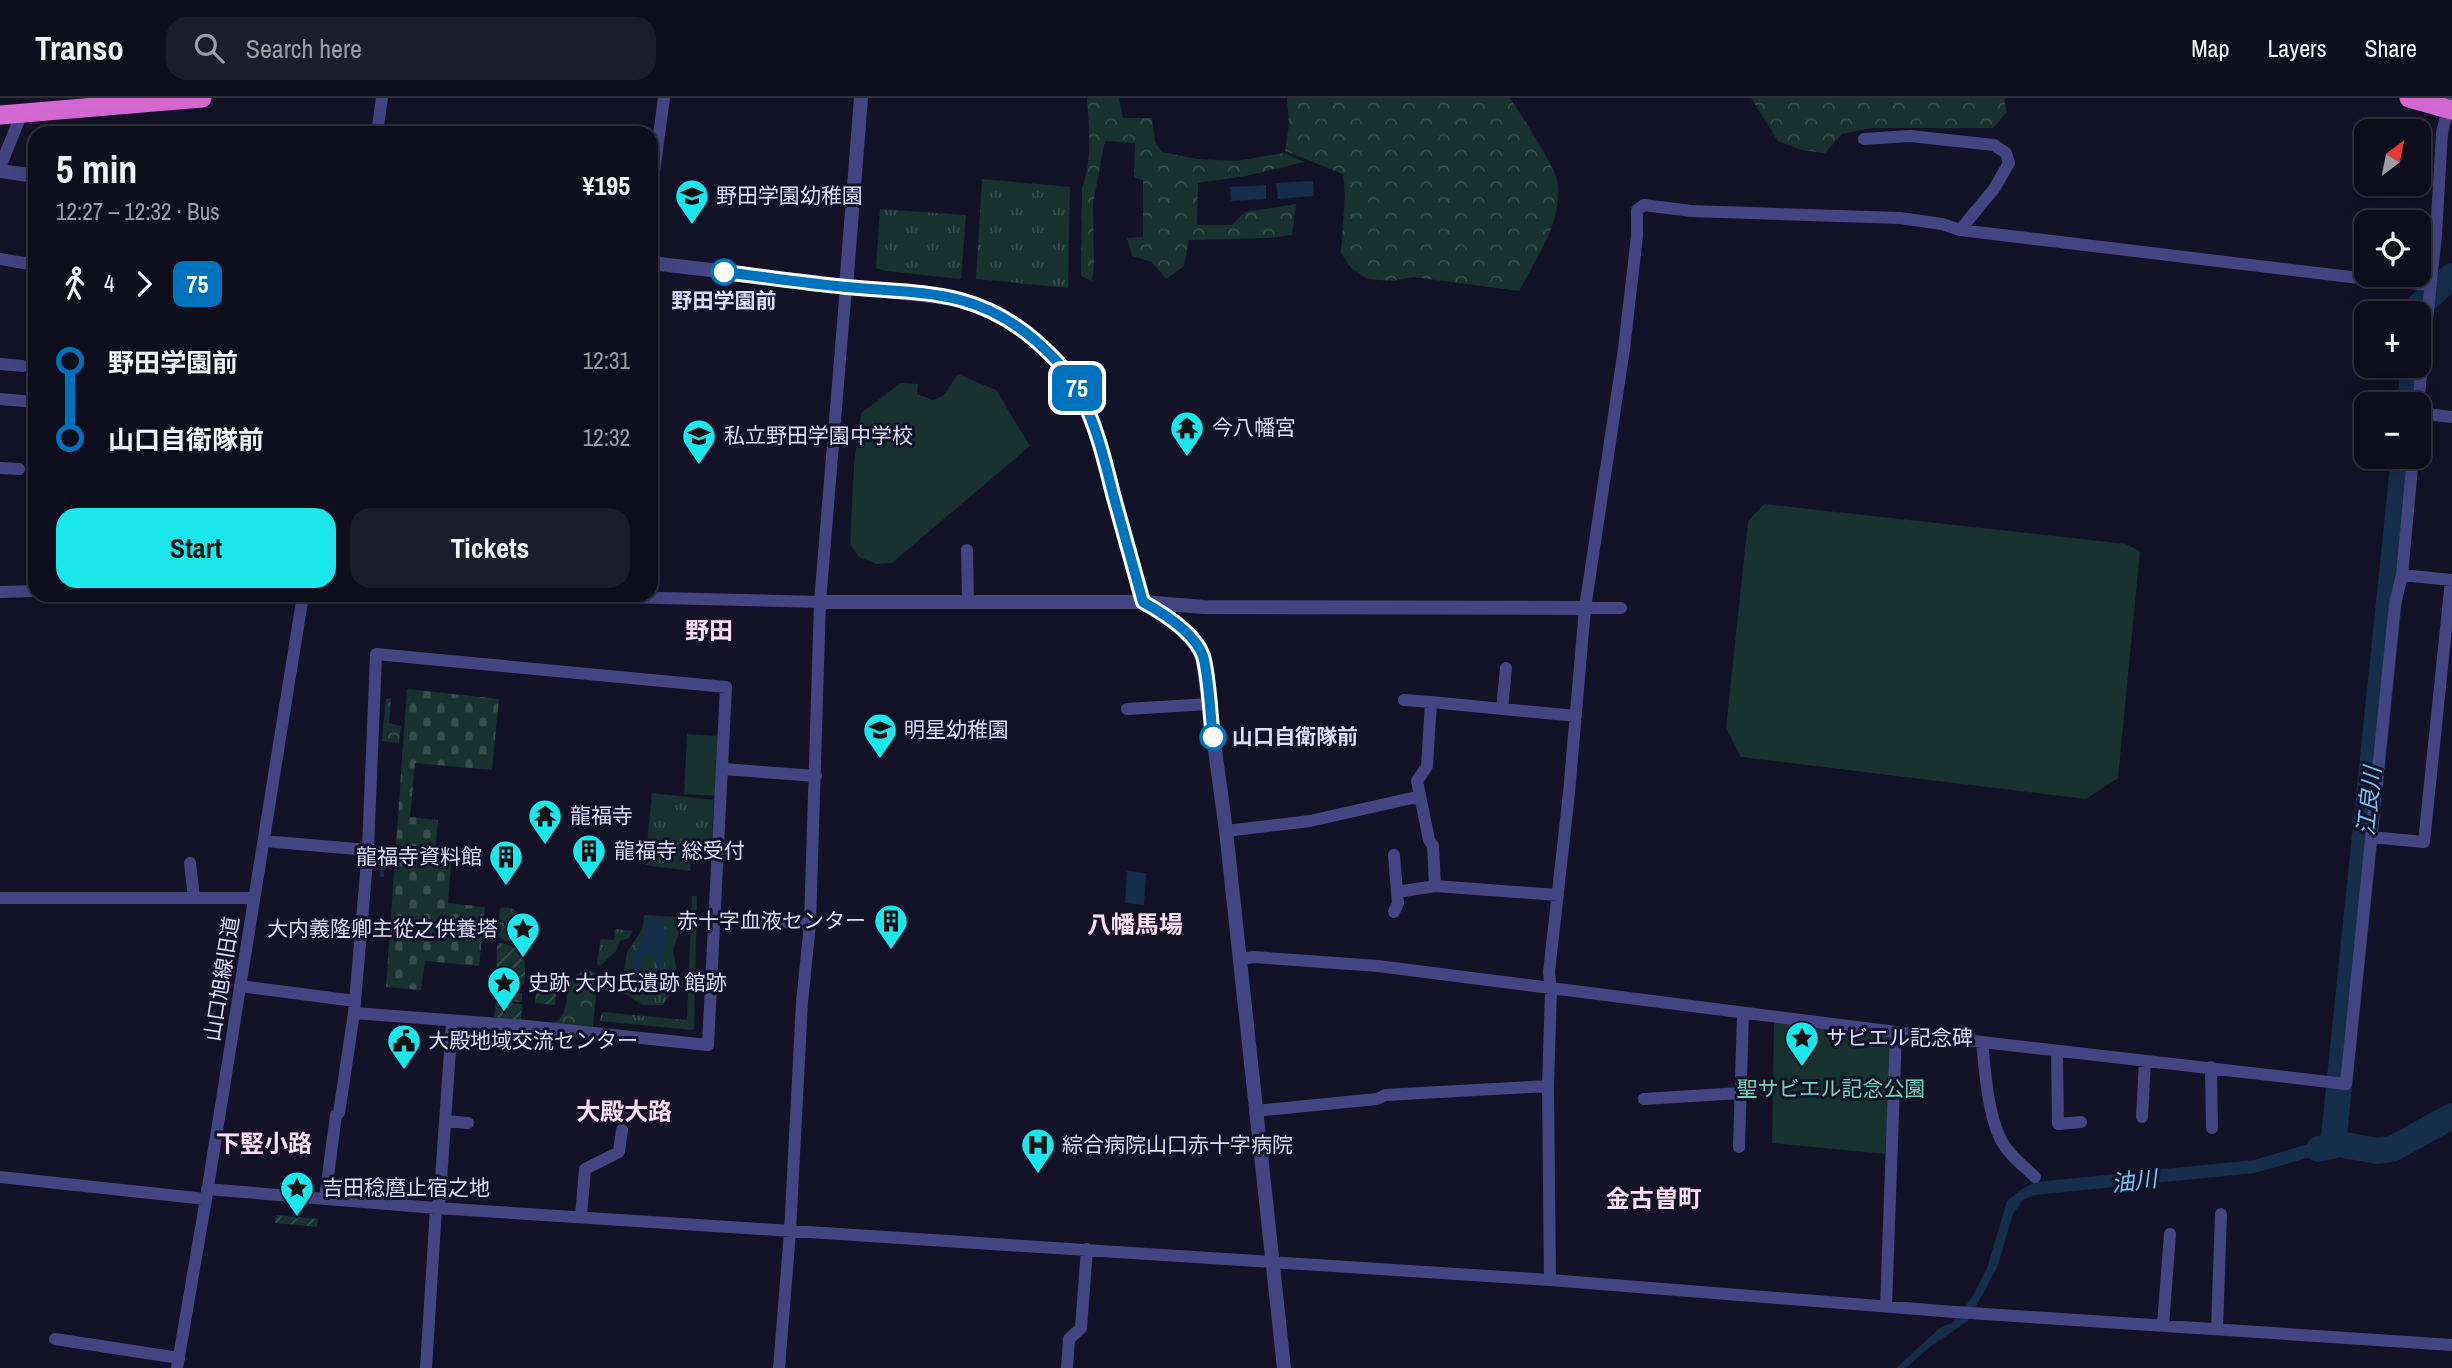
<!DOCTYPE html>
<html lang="en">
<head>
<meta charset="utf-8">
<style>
  body { margin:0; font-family:"Archivo Narrow","Noto Sans JP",sans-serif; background:#1d1c2a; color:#f1f3f6; height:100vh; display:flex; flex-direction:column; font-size:26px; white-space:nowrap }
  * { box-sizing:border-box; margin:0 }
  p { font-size:23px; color:#9b9ca4 }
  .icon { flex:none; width:38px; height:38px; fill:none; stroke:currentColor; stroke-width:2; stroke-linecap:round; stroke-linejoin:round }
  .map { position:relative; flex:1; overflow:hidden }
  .details { position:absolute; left:28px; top:28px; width:630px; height:476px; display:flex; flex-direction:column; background:#0f0e1d; border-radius:21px; box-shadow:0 7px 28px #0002,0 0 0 2px #2f2e3b }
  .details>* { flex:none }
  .badge { padding:0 14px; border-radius:10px; font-size:24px; line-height:46px }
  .needle { width:46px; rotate:32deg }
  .controls { position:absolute; left:2354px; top:21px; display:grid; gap:14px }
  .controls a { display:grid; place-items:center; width:77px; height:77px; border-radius:14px; background:#0f0e1d; box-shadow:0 7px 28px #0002,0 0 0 2px #2f2e3b; font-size:35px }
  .map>.badge { position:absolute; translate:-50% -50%; box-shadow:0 0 0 4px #fff }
  .legs { display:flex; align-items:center; gap:10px; height:77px; padding:0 28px; font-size:23px }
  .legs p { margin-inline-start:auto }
  .summary { display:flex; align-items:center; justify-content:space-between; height:119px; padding:0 28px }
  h1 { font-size:38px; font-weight:700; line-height:52px }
  .button { display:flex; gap:14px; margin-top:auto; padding:14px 28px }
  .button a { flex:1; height:80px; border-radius:21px; background:#19e7ea; color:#111; font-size:28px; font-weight:700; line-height:80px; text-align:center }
  .button a+a { background:#1d1c2a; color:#f1f3f6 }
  ul { padding:0 28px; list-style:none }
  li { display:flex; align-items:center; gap:24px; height:77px; font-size:26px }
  li i { display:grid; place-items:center; width:10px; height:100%; margin:0 9px; background:currentColor }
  li i::after { content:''; width:18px; height:18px; margin:-9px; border:5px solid; border-radius:50%; background:#0f0e1d }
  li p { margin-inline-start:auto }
  li:first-child i { background:linear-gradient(#0000 50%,currentColor 0) }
  li:last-child i { background:linear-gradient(currentColor 50%,#0000 0) }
  header { display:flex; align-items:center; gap:42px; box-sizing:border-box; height:98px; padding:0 35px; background:#0f0e1d; border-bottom:2px solid #2f2e3b }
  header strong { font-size:33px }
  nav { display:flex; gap:38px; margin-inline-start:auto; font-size:24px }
  .search { width:490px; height:63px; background:#1d1c2a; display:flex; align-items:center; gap:18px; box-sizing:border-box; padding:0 24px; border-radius:21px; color:#9b9ca4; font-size:26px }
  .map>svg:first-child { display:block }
  .grass { fill:url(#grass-tufts) }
  .forest { fill:url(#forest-crowns) }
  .cemetery { fill:url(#cemetery-stones) }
  .park { fill:#16312e }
  .garden { fill:url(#garden-furrows) }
  .water { fill:#142d4a; fill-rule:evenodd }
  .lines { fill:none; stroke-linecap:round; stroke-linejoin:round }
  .stream { stroke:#142d4a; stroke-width:4.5 }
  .river { stroke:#142d4a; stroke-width:26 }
  .minor { stroke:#424582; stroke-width:12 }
  .tertiary { stroke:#424582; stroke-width:14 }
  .trunk { stroke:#d368d2; stroke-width:19 }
  .line-1-casing { stroke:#fff; stroke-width:16 }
  .line-1 { stroke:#0072bc; stroke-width:10 }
  .stop-1-dot { fill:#fff; stroke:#0072bc; stroke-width:3.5 }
  .labels { text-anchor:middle; stroke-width:6; stroke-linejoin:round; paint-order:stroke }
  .poi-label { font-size:21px; fill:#dddcfc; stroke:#141227; text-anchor:start }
  .stop-label { font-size:21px; font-weight:bold; fill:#dddcfc; stroke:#141227 }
  .street-label { font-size:21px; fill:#dddcfc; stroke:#141227 }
  .park-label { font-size:21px; fill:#6dd6b3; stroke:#141227 }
  .water-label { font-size:23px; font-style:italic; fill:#73c2f2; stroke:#141227 }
  .quarter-label { font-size:24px; font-weight:bold; fill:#fcdef3; stroke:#141227 }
</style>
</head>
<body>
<header>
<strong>Transo</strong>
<div class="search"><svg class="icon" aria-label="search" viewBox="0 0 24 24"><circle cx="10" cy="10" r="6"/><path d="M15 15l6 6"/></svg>Search here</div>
<nav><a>Map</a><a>Layers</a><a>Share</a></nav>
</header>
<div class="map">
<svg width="2452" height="1270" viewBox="0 0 2452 1270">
  <defs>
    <pattern id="grass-tufts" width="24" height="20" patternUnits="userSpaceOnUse" patternTransform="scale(1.75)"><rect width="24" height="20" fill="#16312e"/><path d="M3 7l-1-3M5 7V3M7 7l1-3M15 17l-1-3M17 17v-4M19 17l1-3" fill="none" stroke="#374e4d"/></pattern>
    <pattern id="forest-crowns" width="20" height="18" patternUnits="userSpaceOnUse" patternTransform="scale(1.75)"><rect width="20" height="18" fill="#16312e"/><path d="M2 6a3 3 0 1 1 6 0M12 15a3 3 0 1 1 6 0" fill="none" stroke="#374e4d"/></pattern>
    <pattern id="cemetery-stones" width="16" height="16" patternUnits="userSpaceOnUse" patternTransform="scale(1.75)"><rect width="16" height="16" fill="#16312e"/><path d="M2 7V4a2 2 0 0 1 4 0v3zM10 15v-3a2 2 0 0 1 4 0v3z" fill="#374e4d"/></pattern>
    <pattern id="garden-furrows" width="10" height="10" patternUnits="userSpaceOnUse" patternTransform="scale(1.75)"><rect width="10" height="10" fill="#16312e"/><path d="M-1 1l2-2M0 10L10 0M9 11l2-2" fill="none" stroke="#374e4d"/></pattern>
  </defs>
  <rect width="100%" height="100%" fill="#141227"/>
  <!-- grass -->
  <path class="grass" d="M982,81L1070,89L1068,190L976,181Z
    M880,111L966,117L961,181L886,173L876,170Z
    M652,695L714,702L711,755L692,753L690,773L645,767Z
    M692,798H697L694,931L692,932L600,923L602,914L687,922Z
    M644,817L678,819L681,821L680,832L673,852L679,884L663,907H642L625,896L606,892L609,883L620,881L624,874L627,854L642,832Z
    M615,831L633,833L629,840L620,843L616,853L600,868L597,866L600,844L601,841L614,842Z"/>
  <!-- forest -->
  <path class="forest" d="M1087,0H1119L1123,20H1152L1155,44L1162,54L1197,61L1236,63L1284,55L1304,64L1246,78L1198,85L1197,127H1232L1245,114L1296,106L1292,137L1267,140L1189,142L1184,168L1166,181L1152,164L1132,158L1127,140L1143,139V82L1134,79L1135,45L1105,43L1093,105L1094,168L1092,183L1081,178L1082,90C1093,60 1089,31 1087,0Z
    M1287,0H1510C1521,17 1556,69 1558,86C1562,124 1536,161 1519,193L1413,179L1392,183L1368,181L1351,170L1341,155L1345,97L1343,76L1285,53L1289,27Z
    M1751,0H2004L2007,14L1993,30H1871L1842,36L1825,55L1801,52L1778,43Z
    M391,600L389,625L401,628L399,645L382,643L386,601Z
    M503,809C529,811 526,831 508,844L498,839L500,811Z
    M586,872L596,875L598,878L593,929L551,926C579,915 554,882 586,872Z
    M497,888H501L502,894L522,895V904L496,902Z"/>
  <!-- cemetery -->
  <path class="cemetery" d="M407,591L499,601L492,672L415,665L410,719L438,722L435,755L452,757L448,805L485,809L479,868L425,863L421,892L386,889Z"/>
  <!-- park -->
  <path class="park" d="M958,276L996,292L1030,348L892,465L876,466L859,459L850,447L854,366L861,315L901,285L918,286L917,296L933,302L943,298Z
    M1764,406L2126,446L2140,453L2118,680L2086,701L1741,659L1726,630L1748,423Z
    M687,636L719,638L716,698L684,696Z
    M1774,923L1893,937L1885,1056L1772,1045Z"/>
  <!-- garden -->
  <path class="garden" d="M499,845C526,849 527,862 524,886L521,888L496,884L497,847Z
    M537,887L557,888L555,907L535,905Z
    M496,904L522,906L521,922L494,919Z
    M276,1117L318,1121L317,1129L275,1125Z"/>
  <!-- water -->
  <path class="water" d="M1313,83L1314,98L1278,101L1276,85Z
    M1266,87V101L1231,103L1230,89Z
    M1127,773L1146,775L1144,807L1125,805Z
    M645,819H661V824L668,836L662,855L667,885L661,894L649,898L630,887L614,890L615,886L623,885C635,874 629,866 634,854C640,841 651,835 645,819ZM650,854L656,858L658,868L651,878L643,881L640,874L642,859Z
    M2318,1043L2333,1048L2321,1056L2255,1075L2034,1097L2023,1102L2013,1116L1997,1170L1968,1223L1931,1248L1906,1270H1896L1941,1229L1952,1225L1973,1198L1987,1170L2007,1103L2022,1091L2036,1084L2254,1062Z"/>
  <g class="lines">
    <!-- stream -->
    <path class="stream" d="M382,777V766"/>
    <!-- river -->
    <path class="river" d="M2418,229L2420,207L2452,178
      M2410,306L2414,268
      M2333,1048L2404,359
      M2319,1051L2339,1046L2377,1053L2392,1051L2452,1018"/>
    <!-- minor -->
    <path class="minor" d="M377,35L382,0
      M1864,41L1910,38L1994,47L2006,55L2009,65L1994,91L1960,132
      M0,69L22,15
      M651,96L664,0
      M0,161L35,167
      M0,266L23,268
      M0,301L35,304
      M2418,306L2436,137L2442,35L2450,0
      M2418,315L2452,319
      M0,370L19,371
      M967,452L968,504
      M2402,477L2452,482
      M0,494L35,493
      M538,497L820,504
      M1585,510H1621
      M1404,602L1431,604
      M1127,611L1209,606
      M1502,611L1506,570
      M723,671L816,678
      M1226,733L1310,723L1412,700L1420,701
      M2371,739L2424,744L2451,482
      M264,743L368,752
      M1394,757L1397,794L1435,788L1558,797
      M190,765L194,800
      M1435,788L1433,748L1429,742L1417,683L1427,668L1431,604L1576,618
      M0,800H254
      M1394,814L1398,805L1397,794
      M756,822L810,826
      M1240,861L1254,859L1378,868L1896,934L2346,986L2395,506L2402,477L2413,359
      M240,888L355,903
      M1982,944C1985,972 1988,1023 2004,1047C2011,1059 2025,1069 2035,1079
      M2057,953L2058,1026L2081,1024
      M2211,969L2212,1030
      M1644,1001L1740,995
      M1255,1013L1377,1001L1385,997L1548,988
      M2142,1019L2145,963
      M445,1023L468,1025
      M1739,1049L1743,915
      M0,1079L206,1101
      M207,1091L436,1110L1550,1182L1955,1214L2452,1247
      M325,1101L336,1017L339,1015L354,915L368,752L376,556L726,589L708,947L527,928L354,915
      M439,1110L452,924
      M581,1118L585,1071L619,1054L622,1032
      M1550,1182L1548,988L1551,892L1549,874L1569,695L1585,510L1624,251L1637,138V112L1644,107L1691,113L1900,120L1942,126L1960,132L2367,181L2431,187
      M1886,1208L1896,934
      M2163,1227L2170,1136
      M2217,1231L2221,1116
      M55,1241L179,1260
      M177,1270L206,1101L303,497
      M426,1270L436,1110
      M779,1270L790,1134L802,904L810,826L820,504L846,189
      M1067,1270L1069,1241L1081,1230L1087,1151"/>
    <!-- tertiary -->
    <path class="tertiary" d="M0,73L35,78
      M651,165L964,202C1001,216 1034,236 1061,267C1091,302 1101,352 1113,395C1123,431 1133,468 1143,504C1170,519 1184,532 1202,556L1226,733L1284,1270
      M846,189L861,0
      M820,504H1143L1204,509L1585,510"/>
    <!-- trunk -->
    <path class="trunk" d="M2409,0L2452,12
      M0,17L202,0"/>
  </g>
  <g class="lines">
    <!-- line-1 casing -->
    <g class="line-1-casing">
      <path id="line-1" d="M724,174C765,179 805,185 846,189C921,196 975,190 1036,243C1054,259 1072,277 1082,300C1097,330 1105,364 1113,396C1123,432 1133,468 1143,504C1163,515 1195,535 1203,558C1209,579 1210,616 1213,639"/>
    </g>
    <!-- line-1 -->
    <use href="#line-1" class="line-1"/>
  </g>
  <!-- icons -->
  <defs>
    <g id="school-pin" transform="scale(1.75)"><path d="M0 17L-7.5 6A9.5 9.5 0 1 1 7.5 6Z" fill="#19e7ea" stroke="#141227"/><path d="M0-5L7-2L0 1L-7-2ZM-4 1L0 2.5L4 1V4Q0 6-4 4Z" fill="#111"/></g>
    <g id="temple-pin" transform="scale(1.75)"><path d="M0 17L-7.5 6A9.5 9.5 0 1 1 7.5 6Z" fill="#19e7ea" stroke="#141227"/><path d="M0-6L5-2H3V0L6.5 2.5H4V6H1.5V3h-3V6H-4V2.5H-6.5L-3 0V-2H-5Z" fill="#111"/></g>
    <g id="building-pin" transform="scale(1.75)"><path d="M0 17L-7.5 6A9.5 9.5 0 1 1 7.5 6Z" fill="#19e7ea" stroke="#141227"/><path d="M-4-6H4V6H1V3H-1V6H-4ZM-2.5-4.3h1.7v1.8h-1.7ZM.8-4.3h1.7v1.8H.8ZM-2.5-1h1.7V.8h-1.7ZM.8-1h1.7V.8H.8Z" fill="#111"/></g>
    <g id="sight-pin" transform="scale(1.75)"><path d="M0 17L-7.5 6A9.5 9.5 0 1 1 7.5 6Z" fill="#19e7ea" stroke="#141227"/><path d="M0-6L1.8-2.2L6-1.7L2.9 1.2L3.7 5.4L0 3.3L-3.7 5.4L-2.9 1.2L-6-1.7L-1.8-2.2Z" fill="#111"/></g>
    <g id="civic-pin" transform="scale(1.75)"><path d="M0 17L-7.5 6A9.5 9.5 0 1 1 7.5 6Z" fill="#19e7ea" stroke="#141227"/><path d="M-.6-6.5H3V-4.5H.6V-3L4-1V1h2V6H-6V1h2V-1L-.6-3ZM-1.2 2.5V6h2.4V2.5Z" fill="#111"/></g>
    <g id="hospital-pin" transform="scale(1.75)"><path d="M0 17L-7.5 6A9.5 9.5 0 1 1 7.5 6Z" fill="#19e7ea" stroke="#141227"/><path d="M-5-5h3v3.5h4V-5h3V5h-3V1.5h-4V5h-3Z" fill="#111"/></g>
  </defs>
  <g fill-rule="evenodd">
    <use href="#school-pin" x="692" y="98"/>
    <use href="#temple-pin" x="1187" y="330"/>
    <use href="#school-pin" x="699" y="338"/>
    <use href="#school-pin" x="880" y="632"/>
    <use href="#temple-pin" x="545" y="718"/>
    <use href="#building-pin" x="589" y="753"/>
    <use href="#building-pin" x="506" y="759"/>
    <use href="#building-pin" x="891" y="823"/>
    <use href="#sight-pin" x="523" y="831"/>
    <use href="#sight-pin" x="504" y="885"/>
    <use href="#sight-pin" x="1802" y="940"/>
    <use href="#civic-pin" x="404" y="943"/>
    <use href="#hospital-pin" x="1038" y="1047"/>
    <use href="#sight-pin" x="297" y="1090"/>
  </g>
  <!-- markers -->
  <g class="stop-1-dot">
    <circle cx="724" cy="174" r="12"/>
    <circle cx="1213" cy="639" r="12"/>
  </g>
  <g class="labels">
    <!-- poi labels -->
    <g class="poi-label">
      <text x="716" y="105">野田学園幼稚園</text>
      <text x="1212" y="337">今八幡宮</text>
      <text x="724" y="345">私立野田学園中学校</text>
      <text x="904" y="639">明星幼稚園</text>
      <text x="570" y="725">龍福寺</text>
      <text x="614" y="760">龍福寺 総受付</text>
      <text x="482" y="766" text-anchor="end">龍福寺資料館</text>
      <text x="866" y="830" text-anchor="end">赤十字血液センター</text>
      <text x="498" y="838" text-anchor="end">大内義隆卿主從之供養塔</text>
      <text x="528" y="892">史跡 大内氏遺跡 館跡</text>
      <text x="1826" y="947">サビエル記念碑</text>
      <text x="428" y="950">大殿地域交流センター</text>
      <text x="1062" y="1054">綜合病院山口赤十字病院</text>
      <text x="322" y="1097">吉田稔麿止宿之地</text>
    </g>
    <!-- stop labels -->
    <g class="stop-label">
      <text x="724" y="210">野田学園前</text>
      <text x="1232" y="646" text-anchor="start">山口自衛隊前</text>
    </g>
    <!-- street labels -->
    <g class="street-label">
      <text transform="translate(222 881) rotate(-81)" y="7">山口旭線旧道</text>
    </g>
    <!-- park labels -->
    <g class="park-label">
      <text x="1831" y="998">聖サビエル記念公園</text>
    </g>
    <!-- water labels -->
    <g class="water-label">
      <text transform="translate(2369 703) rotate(-84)" y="8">江良川</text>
      <text transform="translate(2134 1083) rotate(-7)" y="8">油川</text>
    </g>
    <!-- quarter labels -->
    <g class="quarter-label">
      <text x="709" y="541">野田</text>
      <text x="1135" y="835">八幡馬場</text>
      <text x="624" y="1022">大殿大路</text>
      <text x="264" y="1054">下竪小路</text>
      <text x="1654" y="1109">金古曽町</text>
    </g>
  </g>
</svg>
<div class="controls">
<a><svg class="needle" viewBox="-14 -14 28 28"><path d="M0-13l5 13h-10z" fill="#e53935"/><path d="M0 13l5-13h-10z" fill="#9b9ca4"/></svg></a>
<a><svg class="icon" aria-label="locate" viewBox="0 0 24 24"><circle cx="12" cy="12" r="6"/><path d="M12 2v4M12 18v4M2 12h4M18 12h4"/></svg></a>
<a>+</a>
<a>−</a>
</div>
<b class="badge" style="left:1077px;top:290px;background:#0072bc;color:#fff">75</b>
<section class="details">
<div class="summary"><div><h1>5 min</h1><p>12:27 – 12:32 · Bus</p></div><b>¥195</b></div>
<div class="legs"><svg class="icon" aria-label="walk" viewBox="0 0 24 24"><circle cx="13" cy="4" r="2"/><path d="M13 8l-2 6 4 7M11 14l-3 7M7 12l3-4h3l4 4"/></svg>4<svg class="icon" aria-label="forward" viewBox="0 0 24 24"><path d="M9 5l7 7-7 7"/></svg><b class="badge" style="background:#0072bc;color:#fff">75</b></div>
<ul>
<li><i style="color:#0072bc"></i><b>野田学園前</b><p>12:31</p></li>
<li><i style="color:#0072bc"></i><b>山口自衛隊前</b><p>12:32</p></li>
</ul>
<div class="button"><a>Start</a><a>Tickets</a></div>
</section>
</div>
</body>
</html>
